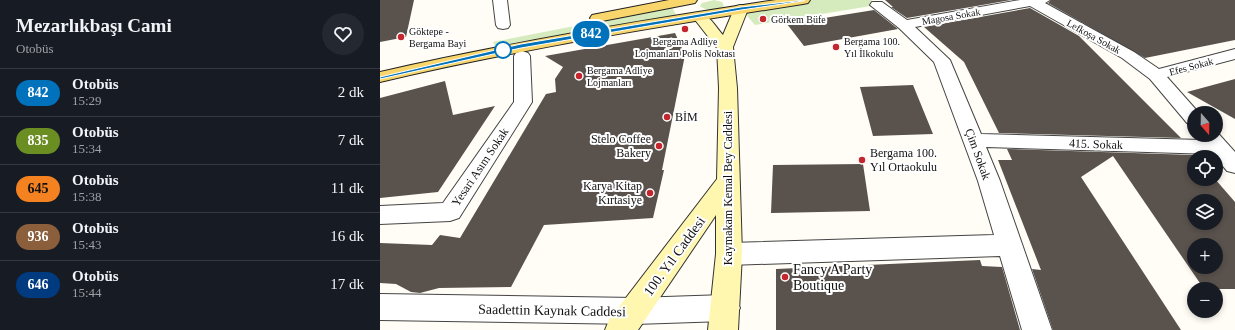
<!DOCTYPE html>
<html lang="tr">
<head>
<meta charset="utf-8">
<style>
  body { margin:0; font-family:"Times New Roman",serif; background:#242831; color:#f1f3f6; height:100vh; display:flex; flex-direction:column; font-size:15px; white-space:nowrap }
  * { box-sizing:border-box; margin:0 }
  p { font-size:13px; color:#9ea1a6 }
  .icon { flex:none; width:22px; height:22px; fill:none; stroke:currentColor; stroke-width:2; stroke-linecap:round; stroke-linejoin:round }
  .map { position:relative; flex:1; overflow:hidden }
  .sheet { display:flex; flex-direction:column; background:#171b24; width:380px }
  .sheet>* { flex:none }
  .badge { padding:0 8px; border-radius:13px; font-size:14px; line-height:26px }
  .needle { width:26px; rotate:160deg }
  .controls { position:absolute; left:807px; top:106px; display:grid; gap:8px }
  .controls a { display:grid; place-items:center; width:36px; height:36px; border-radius:50%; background:#171b24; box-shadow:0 2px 6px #0003; font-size:20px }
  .map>.badge { position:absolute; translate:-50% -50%; box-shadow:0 0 0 2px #fff }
  .round { display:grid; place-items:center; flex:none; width:42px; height:42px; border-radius:21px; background:#242831 }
  .summary { display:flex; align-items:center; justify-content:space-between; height:68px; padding:0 16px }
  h1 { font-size:19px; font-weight:700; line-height:30px }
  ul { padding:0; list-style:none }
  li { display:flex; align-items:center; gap:12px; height:48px; padding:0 16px; border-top:1px solid #363941 }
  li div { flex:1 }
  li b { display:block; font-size:15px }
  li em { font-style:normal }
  li .badge { min-width:44px; font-weight:700; text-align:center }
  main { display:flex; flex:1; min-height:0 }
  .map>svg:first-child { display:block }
  .green { fill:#d5ebbd }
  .building { fill:#5a524d; fill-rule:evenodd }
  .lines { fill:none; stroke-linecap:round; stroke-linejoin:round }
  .street-casing { stroke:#444; stroke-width:2 }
  .secondary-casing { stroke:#333; stroke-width:2 }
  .primary-casing { stroke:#222; stroke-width:2 }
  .street { fill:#fff; fill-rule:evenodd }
  .secondary { fill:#fff6b0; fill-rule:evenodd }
  .primary { fill:#f9d66b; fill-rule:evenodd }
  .line { fill:#0072bc; stroke:#fff }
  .poi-dot { fill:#c4262e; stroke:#fff; stroke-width:1.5 }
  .stop-dot { fill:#fff; stroke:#0072bc; stroke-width:2 }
  .labels { text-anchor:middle; stroke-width:4; stroke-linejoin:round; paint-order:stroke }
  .far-street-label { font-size:10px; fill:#111; stroke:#fff }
  .far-poi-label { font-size:10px; fill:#111; stroke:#fff; text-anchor:start }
  .poi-label { font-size:12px; fill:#111; stroke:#fff; text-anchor:start }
  .street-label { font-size:12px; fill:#111; stroke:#fff }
  .near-street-label { font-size:14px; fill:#111; stroke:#fff }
  .near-poi-label { font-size:14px; fill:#111; stroke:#fff; text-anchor:start }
</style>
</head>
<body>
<main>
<section class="sheet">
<div class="summary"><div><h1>Mezarlıkbaşı Cami</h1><p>Otobüs</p></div><a class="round"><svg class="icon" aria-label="heart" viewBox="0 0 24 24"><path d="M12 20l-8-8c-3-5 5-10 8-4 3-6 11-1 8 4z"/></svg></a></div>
<ul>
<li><span class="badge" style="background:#0072bc;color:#fff">842</span><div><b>Otobüs</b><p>15:29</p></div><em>2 dk</em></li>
<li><span class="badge" style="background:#6b8e23;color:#fff">835</span><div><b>Otobüs</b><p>15:34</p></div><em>7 dk</em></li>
<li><span class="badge" style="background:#f58220;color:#111">645</span><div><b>Otobüs</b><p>15:38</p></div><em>11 dk</em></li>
<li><span class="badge" style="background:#8b5e3c;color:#fff">936</span><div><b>Otobüs</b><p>15:43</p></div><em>16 dk</em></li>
<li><span class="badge" style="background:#003b80;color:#fff">646</span><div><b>Otobüs</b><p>15:44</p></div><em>17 dk</em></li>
</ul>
</section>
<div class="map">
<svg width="855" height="330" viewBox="0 0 855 330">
  <rect width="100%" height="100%" fill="#fffdf5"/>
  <!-- green -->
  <path class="green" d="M334,0L342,2L344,6C337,10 327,12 320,6L322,3Z
    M423,0H491L497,5L375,25L361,9Z
    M292,7L296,15L115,46L113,42Z"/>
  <!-- building -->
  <path class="building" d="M0,0H34L26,37L0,42Z
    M505,0H631L527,18L511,7H513Z
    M671,0H855V40L765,58L668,3Z
    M650,8L699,36L801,138L619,133L584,62L544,27Z
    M494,10L518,29L424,46L407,24Z
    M295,33L305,55L282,170H284L273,218L164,225L131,287L59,288L40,293L31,292L16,284L0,283V243L52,245L60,235L80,238L166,94L176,92L175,79L183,67L165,56Z
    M855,79V119L807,92Z
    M65,81L73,115L115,106L58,192L0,198V98Z
    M533,85L553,134L493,136L480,87Z
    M627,149L814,155V179H835L855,202V289H824L733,156L701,177L801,330H673L652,269L661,270L618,160H632ZM814,201H836V223H814ZM814,245H836V267H814Z
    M483,164L490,211L391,213L393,165Z
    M600,260L602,266L622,267L640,330H396V269Z"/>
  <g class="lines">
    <!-- street casing -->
    <g class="street-casing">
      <path id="street" d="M113,0H127L130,25L128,28L123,29L118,28L116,25Z
        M640,0H670L665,3L754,52L779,69L855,49V59L787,77L819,113H814V125L807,123L770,79L742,58L650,6L535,27L570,60L601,134L822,140L820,135H836V131L855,152V173L847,171L833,154L606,147L620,181L672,330H642L620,256L349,265L340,262L336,254L340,246L349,243L614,235L598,181L554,62L519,28L490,5L492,2H502L527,20Z
        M142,51L148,53L150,56L152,102L79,218L70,221L0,224V206L63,203L134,102V56L136,53Z
        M0,294L255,298L345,295L355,299L360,308L355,317L345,321L255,324L0,320Z"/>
    </g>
    <!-- secondary casing -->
    <g class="secondary-casing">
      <path id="secondary" d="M361,5L366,6L368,9L353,47L357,88L362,254L358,330H328L336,254V215L258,330H225L229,320L337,179L339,88L337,48L312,16L314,13C327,10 335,26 343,35L354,9L356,6Z"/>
    </g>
    <!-- primary casing -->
    <g class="primary-casing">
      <path id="primary" d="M289,0H317L315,3L310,4L217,22L212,21L210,18L212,15L217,14Z
        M396,0H430L428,3L423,4C281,26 140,49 0,82V72C131,42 263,20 396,0Z"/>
    </g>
    <!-- street -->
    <use href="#street" class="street"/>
    <!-- secondary -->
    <use href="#secondary" class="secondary"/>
    <!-- primary -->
    <use href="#primary" class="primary"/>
  </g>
  <!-- line -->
  <path class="line" d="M423,1L361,10L141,48L0,79V77L141,44L361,7L425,0Z"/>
  <!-- markers -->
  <g class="poi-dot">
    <circle cx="383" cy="19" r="4"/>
    <circle cx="305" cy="29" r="4"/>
    <circle cx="21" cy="37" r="4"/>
    <circle cx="456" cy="47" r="4"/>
    <circle cx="199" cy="76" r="4"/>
    <circle cx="287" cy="117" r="4"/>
    <circle cx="279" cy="146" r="4"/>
    <circle cx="482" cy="160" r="4"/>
    <circle cx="270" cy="193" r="4"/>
    <circle cx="405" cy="277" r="4"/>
  </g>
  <circle class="stop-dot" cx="123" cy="50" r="8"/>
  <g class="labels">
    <!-- far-street labels -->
    <g class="far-street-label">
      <text transform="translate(571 16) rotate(-10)" y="4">Magosa Sokak</text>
      <text transform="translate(714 36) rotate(29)" y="4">Lefkoşa Sokak</text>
      <text transform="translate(811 66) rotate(-15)" y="4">Efes Sokak</text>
    </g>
    <!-- far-poi labels -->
    <g class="far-poi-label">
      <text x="391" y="23">Görkem Büfe</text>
      <text x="29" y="35">Göktepe -<tspan x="29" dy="12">Bergama Bayi</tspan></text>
      <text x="305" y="45" text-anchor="middle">Bergama Adliye<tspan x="305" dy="12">Lojmanları Polis Noktası</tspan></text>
      <text x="464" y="45">Bergama 100.<tspan x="464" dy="12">Yıl İlkokulu</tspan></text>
      <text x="207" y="74">Bergama Adliye<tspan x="207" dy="12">Lojmanları</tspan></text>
    </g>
    <!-- poi labels -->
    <g class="poi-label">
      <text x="295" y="121">BİM</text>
      <text x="271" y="143" text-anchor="end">Stelo Coffee<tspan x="271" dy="14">Bakery</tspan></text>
      <text x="490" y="157">Bergama 100.<tspan x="490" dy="14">Yıl Ortaokulu</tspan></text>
      <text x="262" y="190" text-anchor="end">Karya Kitap<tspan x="262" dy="14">Kırtasiye</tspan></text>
    </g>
    <!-- street labels -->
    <g class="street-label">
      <text transform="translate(716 144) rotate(2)" y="4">415. Sokak</text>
      <text transform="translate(598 154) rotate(70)" y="4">Çim Sokak</text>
      <text transform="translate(100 167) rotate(-56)" y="4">Yesari Asım Sokak</text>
      <text transform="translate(348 188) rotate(-90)" y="4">Kaymakam Kemal Bey Caddesi</text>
    </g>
    <!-- near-street labels -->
    <g class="near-street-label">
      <text transform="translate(294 256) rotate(-54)" y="5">100. Yıl Caddesi</text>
      <text transform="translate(172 310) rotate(1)" y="5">Saadettin Kaynak Caddesi</text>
    </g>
    <!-- near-poi labels -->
    <g class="near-poi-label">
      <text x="413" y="274">Fancy A Party<tspan x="413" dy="16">Boutique</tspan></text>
    </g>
  </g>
</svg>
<div class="controls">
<a><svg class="needle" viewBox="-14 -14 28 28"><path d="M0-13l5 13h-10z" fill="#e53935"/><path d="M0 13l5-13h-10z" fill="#9ea1a6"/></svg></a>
<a><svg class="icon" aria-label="locate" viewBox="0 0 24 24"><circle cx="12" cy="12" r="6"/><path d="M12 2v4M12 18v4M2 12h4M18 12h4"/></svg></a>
<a><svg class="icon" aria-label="layers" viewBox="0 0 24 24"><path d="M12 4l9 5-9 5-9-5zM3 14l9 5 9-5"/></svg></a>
<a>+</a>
<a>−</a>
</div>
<b class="badge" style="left:211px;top:34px;background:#0072bc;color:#fff">842</b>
</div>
</main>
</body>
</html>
